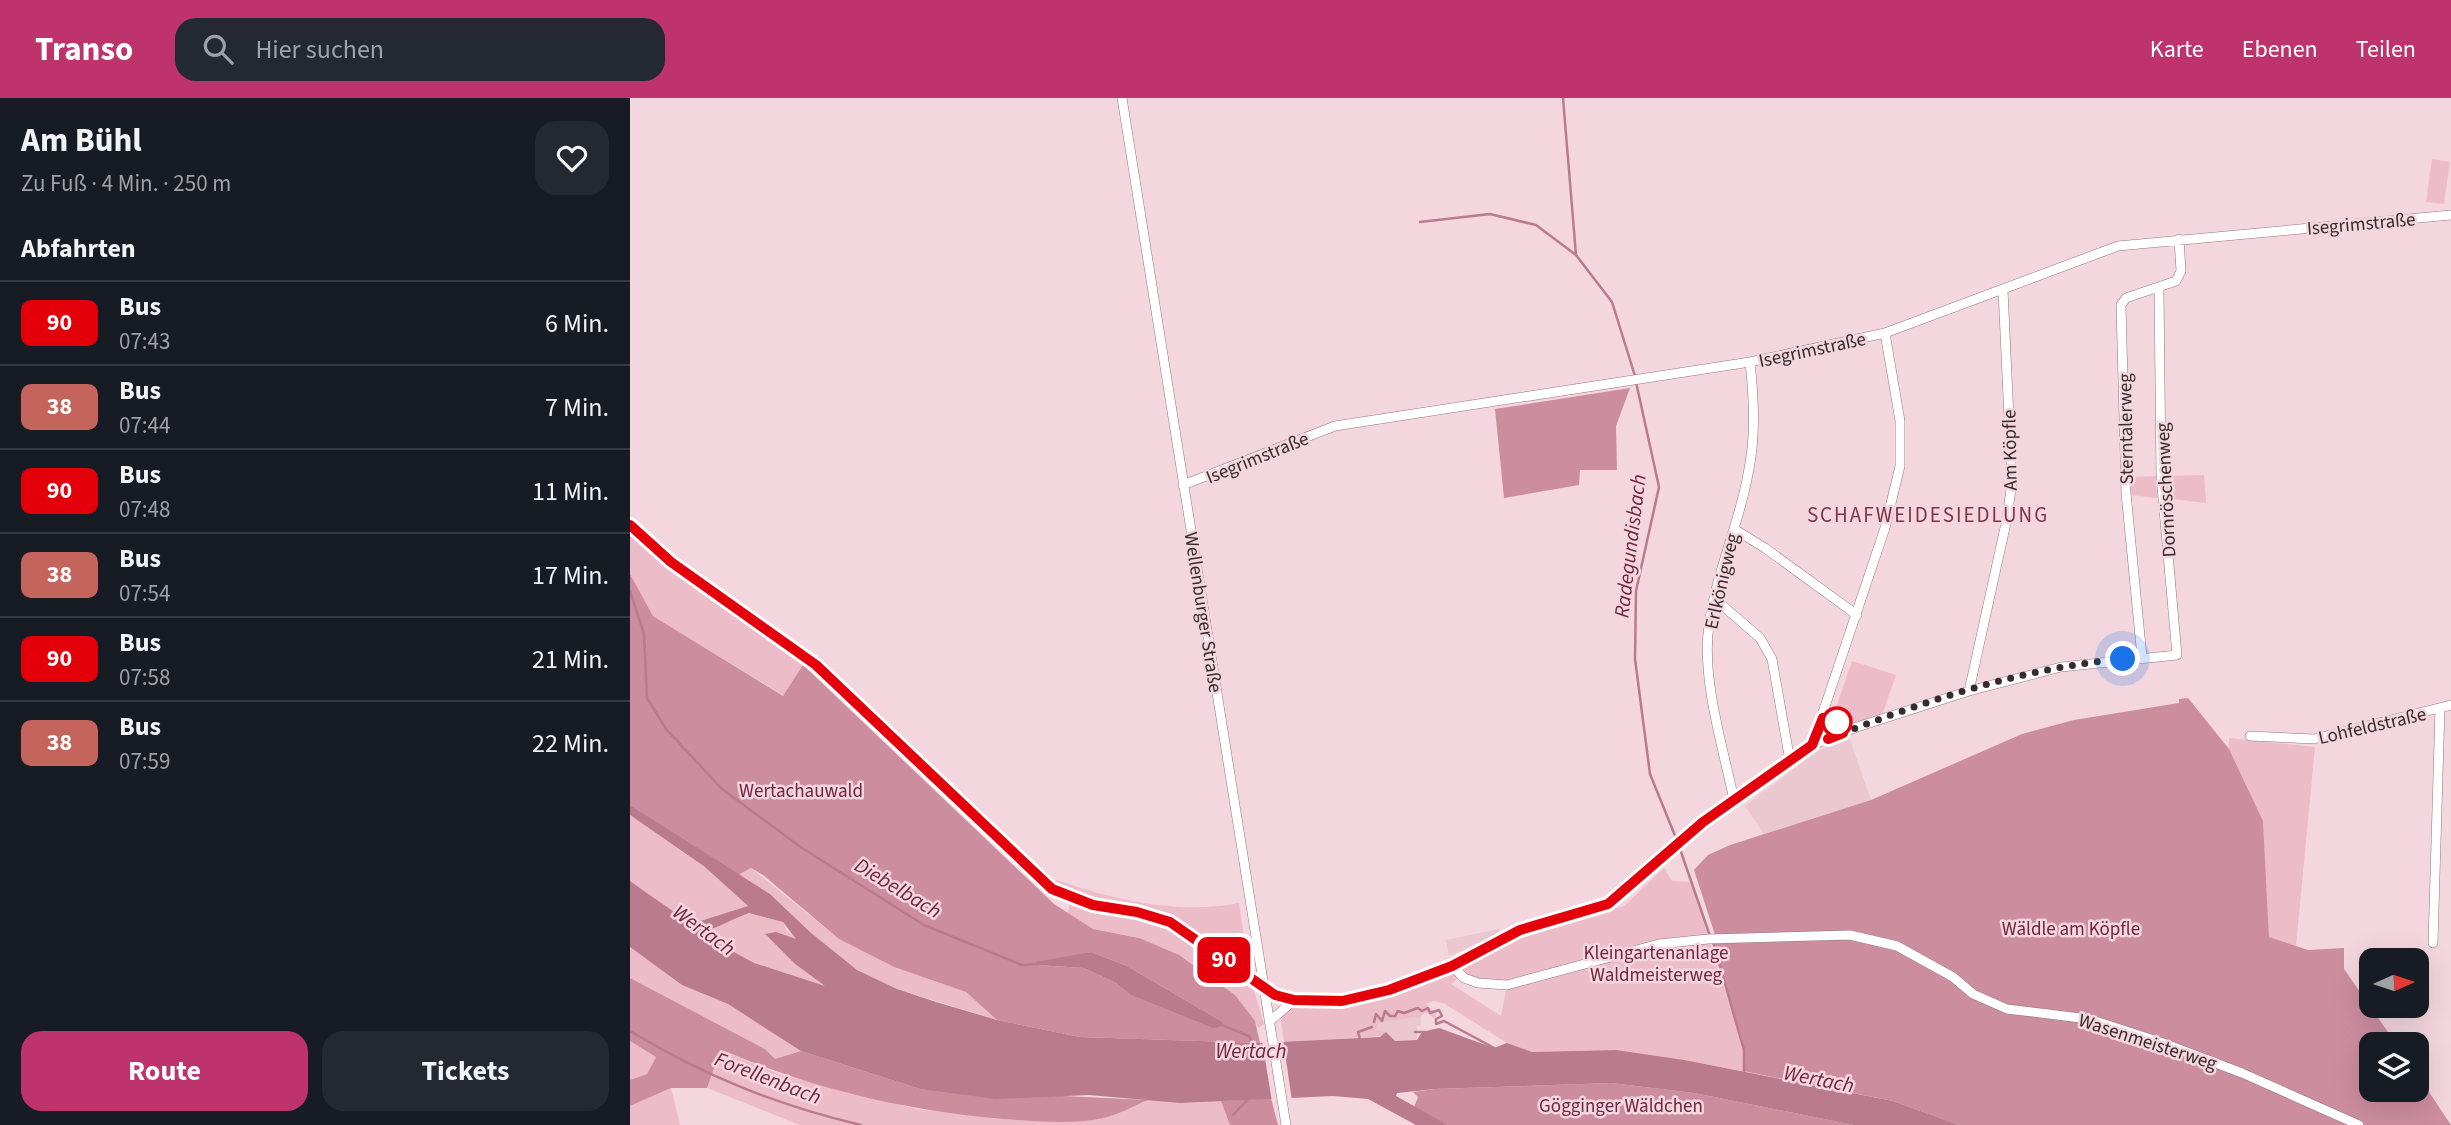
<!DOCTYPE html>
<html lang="de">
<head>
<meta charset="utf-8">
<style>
  body { margin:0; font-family:"Source Sans 3",sans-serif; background:#242831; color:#f1f3f6; height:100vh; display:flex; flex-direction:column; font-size:26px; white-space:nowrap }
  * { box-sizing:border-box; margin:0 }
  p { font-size:23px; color:#9ea1a6 }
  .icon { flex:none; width:38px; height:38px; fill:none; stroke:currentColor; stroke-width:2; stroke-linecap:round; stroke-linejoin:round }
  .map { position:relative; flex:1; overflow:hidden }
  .drawer { display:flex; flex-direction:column; background:#171b24; width:630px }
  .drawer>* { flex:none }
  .badge { padding:0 14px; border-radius:10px; font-size:24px; line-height:46px }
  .needle { width:46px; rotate:87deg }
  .fabs { position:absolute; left:1729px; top:850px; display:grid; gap:14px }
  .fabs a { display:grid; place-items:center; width:70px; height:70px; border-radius:14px; background:#171b24; box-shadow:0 7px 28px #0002; font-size:35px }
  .you { position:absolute; width:35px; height:35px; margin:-18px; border:5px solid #fff; border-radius:50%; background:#1a73e8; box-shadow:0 0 0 10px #1a73e833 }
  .map>.badge { position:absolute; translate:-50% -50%; box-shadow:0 0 0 4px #fff }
  h2 { padding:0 21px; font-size:26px; line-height:63px }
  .round { display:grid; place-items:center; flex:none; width:74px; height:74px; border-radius:21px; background:#242831 }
  .headline { display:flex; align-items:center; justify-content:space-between; height:119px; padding:0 21px }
  h1 { font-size:33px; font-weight:700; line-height:52px }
  .button { display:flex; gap:14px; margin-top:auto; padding:14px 21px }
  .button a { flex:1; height:80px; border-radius:21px; background:#be336b; color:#fff; font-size:28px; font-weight:700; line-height:80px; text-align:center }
  .button a+a { background:#242831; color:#f1f3f6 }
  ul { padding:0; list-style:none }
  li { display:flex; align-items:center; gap:21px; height:84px; padding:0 21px; border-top:2px solid #363941 }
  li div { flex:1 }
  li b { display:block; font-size:26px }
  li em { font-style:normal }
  li .badge { min-width:77px; font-weight:700; text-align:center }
  header { display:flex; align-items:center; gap:42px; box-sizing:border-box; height:98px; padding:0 35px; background:#be336b; color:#fff }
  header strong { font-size:33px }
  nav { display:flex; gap:38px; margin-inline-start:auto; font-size:24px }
  .search { width:490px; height:63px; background:#242831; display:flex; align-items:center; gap:18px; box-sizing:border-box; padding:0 24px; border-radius:21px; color:#9ea1a6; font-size:26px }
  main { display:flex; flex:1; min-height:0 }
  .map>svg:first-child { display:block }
  .built { fill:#ebc7cf }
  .green { fill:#ecbcc8 }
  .forest { fill:#cc8d9f; fill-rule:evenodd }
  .water { fill:#b97b8d; fill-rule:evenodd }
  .pier { fill:#f4d6de }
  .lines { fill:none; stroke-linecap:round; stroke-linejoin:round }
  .stream { stroke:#b97b8d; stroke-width:2.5 }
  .minor-casing { stroke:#93777e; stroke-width:10 }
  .minor { stroke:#fff; stroke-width:9 }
  .line-casing { stroke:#fff; stroke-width:16 }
  .line { stroke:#e3000b; stroke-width:10 }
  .walk { stroke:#372b2e; stroke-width:7; stroke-dasharray:0 12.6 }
  .stop-dot { fill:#fff; stroke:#e3000b; stroke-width:3.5 }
  .labels { text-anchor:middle; stroke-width:5; stroke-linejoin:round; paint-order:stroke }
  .street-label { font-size:19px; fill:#372b2e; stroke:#f4d6de }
  .park-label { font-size:19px; fill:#712642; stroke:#f4d6de }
  .neighbourhood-label { font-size:21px; letter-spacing:2px; fill:#7a344c; stroke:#f4d6de }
  .water-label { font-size:21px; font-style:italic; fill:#712541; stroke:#f4d6de }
</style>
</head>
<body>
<header>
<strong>Transo</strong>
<div class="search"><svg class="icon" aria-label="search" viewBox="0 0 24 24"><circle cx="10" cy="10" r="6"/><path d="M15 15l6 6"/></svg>Hier suchen</div>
<nav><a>Karte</a><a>Ebenen</a><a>Teilen</a></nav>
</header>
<main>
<section class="drawer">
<div class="headline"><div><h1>Am Bühl</h1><p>Zu Fuß · 4 Min. · 250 m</p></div><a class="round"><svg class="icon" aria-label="heart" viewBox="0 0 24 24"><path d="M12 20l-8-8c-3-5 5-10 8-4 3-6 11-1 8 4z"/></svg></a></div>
<h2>Abfahrten</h2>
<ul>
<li><span class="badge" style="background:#e3000b;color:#fff">90</span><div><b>Bus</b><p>07:43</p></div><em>6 Min.</em></li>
<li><span class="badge" style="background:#c4645c;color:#fff">38</span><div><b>Bus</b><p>07:44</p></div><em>7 Min.</em></li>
<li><span class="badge" style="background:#e3000b;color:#fff">90</span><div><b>Bus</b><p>07:48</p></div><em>11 Min.</em></li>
<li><span class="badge" style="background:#c4645c;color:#fff">38</span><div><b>Bus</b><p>07:54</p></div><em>17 Min.</em></li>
<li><span class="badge" style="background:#e3000b;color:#fff">90</span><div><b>Bus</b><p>07:58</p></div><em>21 Min.</em></li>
<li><span class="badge" style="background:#c4645c;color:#fff">38</span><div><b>Bus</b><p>07:59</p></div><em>22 Min.</em></li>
</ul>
<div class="button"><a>Route</a><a>Tickets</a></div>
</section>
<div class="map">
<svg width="1821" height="1027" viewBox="0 0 1821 1027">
  <rect width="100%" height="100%" fill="#f4d6de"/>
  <!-- built -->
  <path class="built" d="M1219,639L1241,702L1134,736L1115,708L1186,654Z
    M869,831L871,835L819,858L816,842Z
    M775,918H791V928H787V942L765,943L746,932L748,925Z"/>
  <!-- green -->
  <path class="green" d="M1802,61L1820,64L1814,106L1796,104Z
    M1574,377L1576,405L1535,400L1533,378Z
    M1526,378L1527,400L1501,397L1500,379Z
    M0,436L50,479L173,567L154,598L23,518L0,476Z
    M1222,563L1266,577L1251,620L1228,627L1207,607Z
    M1599,640L1685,649L1666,848L1639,839L1633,723L1599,651Z
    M0,717L75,769L118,808L61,827L6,787L0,783Z
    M121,770L209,841L264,869L336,894L367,922L267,891L227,872L180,834L140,796L108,777Z
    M1034,770L1042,783L1061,784L1115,955L1113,973L986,952L902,954L877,945L815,906L804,903L796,906L806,916L805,921L796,914L791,918L748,925L746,932L756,934L755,938L654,944L650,917L663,907H713L821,873L828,880L821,886L871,918L877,887L842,881L829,867L891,837L994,808Z
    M426,782C485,802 548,817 609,805L616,852L610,857L600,856L549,821L442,795L429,788Z
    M440,804L507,819L549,835L624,893L634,926L628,930L625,923L509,840L463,831L438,815Z
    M119,815L153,824L156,832L169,842L135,837L165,866L197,890L124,865L73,837V832C89,831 103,820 119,815Z
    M0,849L52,887L98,906L171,953L145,962L135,951L0,880Z
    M0,943L26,959L17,976L0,982Z
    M96,954L149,976L287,1011L361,1020L411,1024L473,1020L518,1002L591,1003L600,1027H170L77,990L84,970Z
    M41,990L50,1027H0V1008Z"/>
  <!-- forest -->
  <path class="forest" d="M1000,290L986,328L987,372H950L949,387L874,400L865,311Z
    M0,476L23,518L153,598L173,567L424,806L463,831L509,840L549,857L605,897L625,923L630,945L450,939L367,922L336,894L264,869L209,841L133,777L121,770L108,777L0,707ZM461,854L497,868L591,923L594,928L499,896L486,885L454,870L407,867Z
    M1558,600L1599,651L1633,723L1639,839L1678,852L1714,850V871L1767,947H1741V992H1787V976L1821,1027H1329L1263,1003L1113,973L1114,952L1084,849L1086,840L1064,772L1078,757L1100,747L1241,702L1392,636L1444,622L1549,605V601Z
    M0,880L135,951L145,961L171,953L290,991L518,1002C503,1008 488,1017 473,1020C447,1026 414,1024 387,1022C287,1015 189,993 97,954L84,970L77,990H41L0,1008V982L17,976L26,959L0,943Z
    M981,985L1064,995L1224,1027H818L784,1009L788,999L783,994L805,991Z
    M641,1000L648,1027H600L591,1003Z"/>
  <!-- water -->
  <path class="water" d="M0,707L140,796L180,834L227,872L267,891L306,904L367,922L450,939L630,945L750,939L756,934L765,943L787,942L792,934L809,930L864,950L877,945L902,954L986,952L1054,962L1263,1003L1329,1027H1224L1064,995L981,985L805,991L767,995L766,998L818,1027H786L738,1001L703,998L550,1005L459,997L366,1001L290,991L171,953L98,906L52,887L0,849V783L61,826L118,808L75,769L0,717ZM119,815L153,824L166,841L146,834L135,836L165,866L195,888L124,865L73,837V832C89,831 103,820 119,815Z
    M461,854L497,868L591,923L595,928L583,930L499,896L486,885L454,870L407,867L406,864Z"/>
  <!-- pier -->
  <path class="pier" d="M653,941L662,1003L642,1004L632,942Z"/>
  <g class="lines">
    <!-- stream -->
    <path class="stream" d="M933,0L946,157L982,204L1005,278
      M790,124L860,116L906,127L946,157
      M1006,284L1029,389L1006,493L1005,561L1020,676L1048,745
      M0,493L14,536L17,600L36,631L92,691L172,750L294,827L392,867L409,866
      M1050,751L1080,838
      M1083,844L1114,952V976
      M744,924L746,916L752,923L755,913L760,918H765L768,913L774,915L788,910L792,913L798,910L800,915L809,912L812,918L806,921V926L814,923L868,952
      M594,928L619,938L625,948
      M0,933C75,978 146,1007 231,1027
      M785,934H795
      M730,941L728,934L742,929
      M603,1017L620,999"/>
    <!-- minor casing -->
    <g class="minor-casing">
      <path id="minor" d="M492,0L656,1027
        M553,387L705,328L1120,264L1255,235L1488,148L1821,117
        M0,427L41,464L186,567L422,791C459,809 499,809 537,823C578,839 606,878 645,897L664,902L712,903L759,892L822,868L890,832L978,806L1104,702L1182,647L1227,629L1339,593L1431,569L1547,557L1531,378L1529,191
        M1104,431L1135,450L1227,517
        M1085,501L1130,540L1142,561L1160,663
        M1512,559L1496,395L1491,207L1496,200L1546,183L1551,173L1549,141
        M1339,593L1376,425L1382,385L1373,192
        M1620,638L1684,641L1821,607
        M1182,647L1255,430L1270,368V323L1255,235
        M1104,702C1093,649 1071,580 1079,527C1086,475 1109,427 1118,376C1126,339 1124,301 1120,264
        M1803,845L1810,610
        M602,868L627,851
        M822,868L834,880L848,885L877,887L1029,846L1078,841L1220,837L1267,848L1323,879L1343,896L1377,911L1459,921L1533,945L1612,975L1729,1027
        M639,924L664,902"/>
    </g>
    <!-- minor -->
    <use href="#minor" class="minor"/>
  </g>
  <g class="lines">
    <!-- line casing -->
    <g class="line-casing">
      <path id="line" d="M0,427L41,464L186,567L422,791L463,807L507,814L540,824L645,897L664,902L712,903L759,892L822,868L890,832L978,806L1073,724L1182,647L1193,620L1205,622L1213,635L1198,641"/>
    </g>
    <!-- line -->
    <use href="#line" class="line"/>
    <!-- walk -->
    <path class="walk" d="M1207,624L1213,635C1301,601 1398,569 1493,561"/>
  </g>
  <!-- markers -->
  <circle class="stop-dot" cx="1207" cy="624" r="14"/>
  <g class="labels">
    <!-- street labels -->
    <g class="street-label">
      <text transform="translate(1731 125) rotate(-5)" y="7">Isegrimstraße</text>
      <text transform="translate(1182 251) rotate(-12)" y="7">Isegrimstraße</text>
      <text transform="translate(1495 331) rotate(-91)" y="7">Sterntalerweg</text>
      <text transform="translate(1379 352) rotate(-91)" y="7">Am Köpfle</text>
      <text transform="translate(627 359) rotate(-22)" y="7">Isegrimstraße</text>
      <text transform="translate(1535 392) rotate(-93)" y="7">Dornröschenweg</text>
      <text transform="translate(1091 483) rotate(-77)" y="7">Erlkönigweg</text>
      <text transform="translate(574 514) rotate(81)" y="7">Wellenburger Straße</text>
      <text transform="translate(1742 627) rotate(-13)" y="7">Lohfeldstraße</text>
      <text transform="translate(1518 943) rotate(18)" y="7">Wasenmeisterweg</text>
    </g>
    <!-- park labels -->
    <g class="park-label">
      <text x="171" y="699">Wertachauwald</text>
      <text x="1441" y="837">Wäldle am Köpfle</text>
      <text x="1026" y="861">Kleingartenanlage<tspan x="1026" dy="22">Waldmeisterweg</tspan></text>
      <text x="991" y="1014">Gögginger Wäldchen</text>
    </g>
    <!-- neighbourhood labels -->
    <g class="neighbourhood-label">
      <text x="1298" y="424">SCHAFWEIDESIEDLUNG</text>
    </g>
    <!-- water labels -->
    <g class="water-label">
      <text transform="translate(1000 448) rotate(-83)" y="7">Radegundisbach</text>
      <text transform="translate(268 790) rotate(31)" y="7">Diebelbach</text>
      <text transform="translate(74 832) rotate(36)" y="7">Wertach</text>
      <text x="621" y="960">Wertach</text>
      <text transform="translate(138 980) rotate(21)" y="7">Forellenbach</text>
      <text transform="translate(1189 981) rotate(11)" y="7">Wertach</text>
    </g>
  </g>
</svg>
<div class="fabs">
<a><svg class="needle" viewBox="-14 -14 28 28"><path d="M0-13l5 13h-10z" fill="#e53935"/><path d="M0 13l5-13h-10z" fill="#9ea1a6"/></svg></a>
<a><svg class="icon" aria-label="layers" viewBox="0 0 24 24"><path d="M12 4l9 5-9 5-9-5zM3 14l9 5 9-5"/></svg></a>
</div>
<div class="you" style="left:1493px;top:561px"></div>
<b class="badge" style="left:594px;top:862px;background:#e3000b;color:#fff">90</b>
</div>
</main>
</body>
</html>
